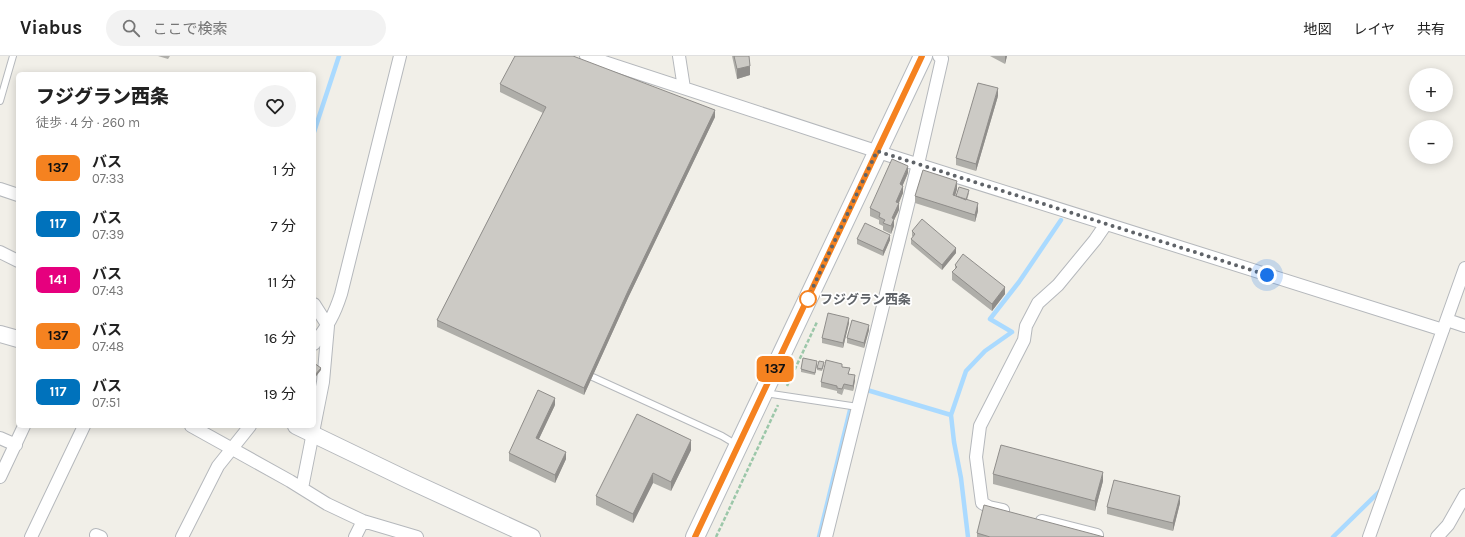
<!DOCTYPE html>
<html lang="ja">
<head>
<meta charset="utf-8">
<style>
  body { margin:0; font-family:Karla,"Noto Sans JP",sans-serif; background:#f2f2f2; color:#222; height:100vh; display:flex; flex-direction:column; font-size:15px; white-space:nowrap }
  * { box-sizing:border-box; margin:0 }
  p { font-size:13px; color:#767676 }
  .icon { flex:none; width:22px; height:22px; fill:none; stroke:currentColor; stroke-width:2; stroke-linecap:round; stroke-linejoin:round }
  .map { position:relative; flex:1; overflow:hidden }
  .side { position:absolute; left:16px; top:16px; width:300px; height:356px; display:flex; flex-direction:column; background:#fff; border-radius:6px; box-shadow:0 2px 10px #0003 }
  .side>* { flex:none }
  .badge { padding:0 8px; border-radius:6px; font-size:14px; line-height:26px }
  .controls { position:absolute; left:1409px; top:12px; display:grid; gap:8px }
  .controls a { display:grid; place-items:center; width:44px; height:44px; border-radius:50%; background:#fff; box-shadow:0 2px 10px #0003; font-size:20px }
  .you { position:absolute; width:20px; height:20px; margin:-10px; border:3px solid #fff; border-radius:50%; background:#1a73e8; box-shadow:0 0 0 6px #1a73e833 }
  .map>.badge { position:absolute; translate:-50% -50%; box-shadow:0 0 0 2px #fff }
  .round { display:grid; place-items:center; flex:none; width:42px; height:42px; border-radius:21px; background:#f2f2f2 }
  .overview { display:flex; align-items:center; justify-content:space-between; height:68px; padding:0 20px }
  h1 { font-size:19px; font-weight:800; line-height:30px }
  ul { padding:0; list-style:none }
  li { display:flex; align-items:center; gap:12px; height:56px; padding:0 20px }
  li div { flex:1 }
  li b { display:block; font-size:15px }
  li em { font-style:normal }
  li .badge { min-width:44px; font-weight:700; text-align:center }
  header { display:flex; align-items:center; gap:24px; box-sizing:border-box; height:56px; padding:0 20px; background:#fff; border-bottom:1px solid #e0e0e0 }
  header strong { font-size:19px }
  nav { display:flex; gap:22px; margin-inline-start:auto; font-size:14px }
  .search { width:280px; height:36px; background:#f2f2f2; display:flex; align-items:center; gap:10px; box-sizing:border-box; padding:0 14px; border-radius:22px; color:#767676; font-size:15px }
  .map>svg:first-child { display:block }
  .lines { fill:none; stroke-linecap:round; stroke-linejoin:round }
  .stream { stroke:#aadaff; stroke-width:4.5 }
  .service-casing { stroke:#b5b8bc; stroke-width:8 }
  .minor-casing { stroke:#b5b8bc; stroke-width:14 }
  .tertiary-casing { stroke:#b5b8bc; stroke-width:18 }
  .secondary-casing { stroke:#b6babf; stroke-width:20 }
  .path { stroke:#9cc7a9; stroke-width:2.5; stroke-dasharray:4 2; stroke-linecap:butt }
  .service { stroke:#fff; stroke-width:6 }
  .minor { stroke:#fff; stroke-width:12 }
  .tertiary { stroke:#fff; stroke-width:16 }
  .secondary { stroke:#fff; stroke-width:18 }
  .wall { fill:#afaea9 }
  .shaded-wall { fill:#8f8d8a }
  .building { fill:#cccac5; stroke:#8f8d8a }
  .line-casing { stroke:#fff; stroke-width:9 }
  .line { stroke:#f58220; stroke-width:6 }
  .walk { stroke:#5f6368; stroke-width:4; stroke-dasharray:0 7.2 }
  .stop-dot { fill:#fff; stroke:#f58220; stroke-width:2 }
  .labels { text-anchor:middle; stroke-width:3.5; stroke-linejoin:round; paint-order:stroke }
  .stop-label { font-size:13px; font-weight:bold; fill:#5f6368; stroke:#fff; text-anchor:start }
</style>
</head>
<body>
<header>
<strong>Viabus</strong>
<div class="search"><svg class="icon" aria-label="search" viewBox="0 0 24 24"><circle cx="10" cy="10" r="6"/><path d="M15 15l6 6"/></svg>ここで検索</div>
<nav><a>地図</a><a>レイヤ</a><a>共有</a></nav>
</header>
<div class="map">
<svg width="1465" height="481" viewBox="0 0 1465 481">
  <rect width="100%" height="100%" fill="#f1efe8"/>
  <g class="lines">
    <!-- stream -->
    <path class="stream" d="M314,76L339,0
      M867,334L951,359
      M819,481L850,354
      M968,481L961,422L954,386L951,359L966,315L985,295L1012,276L990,263L1019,226L1061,164
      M1333,481L1382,433"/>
    <!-- service casing -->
    <g class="service-casing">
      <path id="service" d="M0,45L13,0
        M586,318L722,380L737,389
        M765,337L858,351"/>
    </g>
    <!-- minor casing -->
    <g class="minor-casing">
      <path id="minor" d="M586,0L894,101L1443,274
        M679,0L684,32
        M0,133L18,139
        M0,196L18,205
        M1447,264L1465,270
        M314,288C328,269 334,260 341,238L400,0
        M191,370L290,425L327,448L363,465L417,481
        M0,382L16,389
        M0,421L24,370
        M302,432L323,326L328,270L314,248
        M1003,454L989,451L982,447L976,401L980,370L1024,284L1026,270L1038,247L1058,229L1095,184L1106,168
        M1042,465L1097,479
        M96,479L101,481
        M31,481L84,370
        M182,481L218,410L250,370
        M355,481L363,465
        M826,481L918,108L942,3L939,0
        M1369,481L1465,212
        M1437,481L1448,469L1465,439"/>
    </g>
    <!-- tertiary casing -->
    <g class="tertiary-casing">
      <path id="tertiary" d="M0,278L18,283
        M296,370L408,424L532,481"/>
    </g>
    <!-- secondary casing -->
    <g class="secondary-casing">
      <path id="secondary" d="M695,481L923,0"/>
    </g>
    <!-- path -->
    <path class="path" d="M787,330L817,266
      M716,481L778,349"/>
    <!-- service -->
    <use href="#service" class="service"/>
    <!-- minor -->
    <use href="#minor" class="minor"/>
    <!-- tertiary -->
    <use href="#tertiary" class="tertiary"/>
    <!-- secondary -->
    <use href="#secondary" class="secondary"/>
  </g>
  <!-- wall -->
  <path class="wall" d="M158,0H170L168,3Z
    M732,0H749L750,19L737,23Z
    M990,0H1007L1005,8Z
    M500,28L715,61L628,242L584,339L437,271V264L543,57L500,36Z
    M998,40L976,115L956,109V102Z
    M908,117L902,130L903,137L899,147V154L894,164V170L891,178L883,174V170L879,168V164L870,160V152Z
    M957,133L955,140H956L969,137L967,144L978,155L975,166L915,147V140Z
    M912,175L956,197L942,214L911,188V183L913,181L912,180Z
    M857,183L890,184L883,200L857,188Z
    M955,209L1005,238L992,255L952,224V216L955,213Z
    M849,267L843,292L822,287V282Z
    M869,274L864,292L847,287V282Z
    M817,308L815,319L801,316V313Z
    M824,309L822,315L817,314V312Z
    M842,311L855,324L853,335L844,333L842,339L837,337V335L821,331V326Z
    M555,349L539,383L566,403L555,427L509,405V397Z
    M691,394L671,435L653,427L633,467L596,449V440Z
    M993,418L1103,425L1095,455L993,428Z
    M1180,447L1173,475L1107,458V451Z
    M977,477L1104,481H977Z"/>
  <!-- shaded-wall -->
  <path class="shaded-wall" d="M1005,0H1007L1005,8Z
    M750,10V19L737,23V13Z
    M998,32V40L976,115V108Z
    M715,54V61L628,242L584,339V332L628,235Z
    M908,110V117L900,136V128Z
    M957,125V133L953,147V139Z
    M903,130V137L896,153V146Z
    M899,147V154L894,164V170L891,178L892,162Z
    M978,147V155L975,166V159Z
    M890,179V184L883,200V195Z
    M956,192V197L942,214V209Z
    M1005,231V238L992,255V248Z
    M849,262V267L843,292V287Z
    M869,269V274L864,292V287Z
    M321,312V314L314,323V320Z
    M855,319V324L853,335V330Z
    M555,342V349L536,389V382Z
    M691,384V394L671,435V426Z
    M566,396V403L555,427V419Z
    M1103,416V425L1095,455V445Z
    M653,417V427L633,467V458Z
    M1180,440V447L1173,475V467Z"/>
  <!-- building -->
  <path class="building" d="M515,0H573L715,54L628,235L584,332L437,264L546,51L500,28Z
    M734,0H749L750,10L737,13Z
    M978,27L998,32L976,108L956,102Z
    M892,103L908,110L900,128L903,130L896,146L899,147L892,162L894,163L891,170L883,167L885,164L879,161L880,157L870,152Z
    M923,114L957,125L953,139L978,147L975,159L915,140Z
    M959,131L969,134L966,144L956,140Z
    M922,163L956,192L942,209L911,183L915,178L912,175Z
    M865,167L890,179L883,195L857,183Z
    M963,198L1005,231L992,248L952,216L957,211L955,209Z
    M828,257L849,262L843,287L822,282Z
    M852,264L869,269L864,287L847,282Z
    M803,302L817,305L815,317L801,313Z
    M826,304L842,308V311L850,312L848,318L855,319L853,330L844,328L842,333L837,332V330L821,326Z
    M819,305L824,306L822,313L817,312Z
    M314,307L321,312L314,320Z
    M538,334L555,342L536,382L566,396L555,419L509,397Z
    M637,358L691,384L671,426L653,417L633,458L596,440Z
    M1001,389L1103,416L1095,445L993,418Z
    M1114,424L1180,440L1173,467L1107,451Z
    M984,449L1104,481H990L977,477Z"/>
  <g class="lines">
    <!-- line casing -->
    <g class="line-casing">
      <path id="line" d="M695,481L922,0"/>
    </g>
    <!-- line -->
    <use href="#line" class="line"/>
    <!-- walk -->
    <path class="walk" d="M808,243L806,246L877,95L1267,219"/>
  </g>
  <!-- markers -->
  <circle class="stop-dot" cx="808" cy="243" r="8"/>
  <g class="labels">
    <!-- stop labels -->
    <g class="stop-label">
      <text x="820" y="248">フジグラン西条</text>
    </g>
  </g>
</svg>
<div class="controls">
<a>+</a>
<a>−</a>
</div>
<div class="you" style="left:1267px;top:219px"></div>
<b class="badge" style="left:775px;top:313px;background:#f58220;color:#111">137</b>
<section class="side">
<div class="overview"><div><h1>フジグラン西条</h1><p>徒歩 · 4 分 · 260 m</p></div><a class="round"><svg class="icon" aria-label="heart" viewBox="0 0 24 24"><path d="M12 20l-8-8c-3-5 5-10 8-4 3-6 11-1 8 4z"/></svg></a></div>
<ul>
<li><span class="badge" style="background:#f58220;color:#111">137</span><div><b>バス</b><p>07:33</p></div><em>1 分</em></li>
<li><span class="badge" style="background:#0072bc;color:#fff">117</span><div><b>バス</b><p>07:39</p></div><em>7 分</em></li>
<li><span class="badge" style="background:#e6007e;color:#fff">141</span><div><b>バス</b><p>07:43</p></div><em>11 分</em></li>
<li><span class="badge" style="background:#f58220;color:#111">137</span><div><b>バス</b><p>07:48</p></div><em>16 分</em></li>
<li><span class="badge" style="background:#0072bc;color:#fff">117</span><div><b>バス</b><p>07:51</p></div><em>19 分</em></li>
</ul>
</section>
</div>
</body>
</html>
